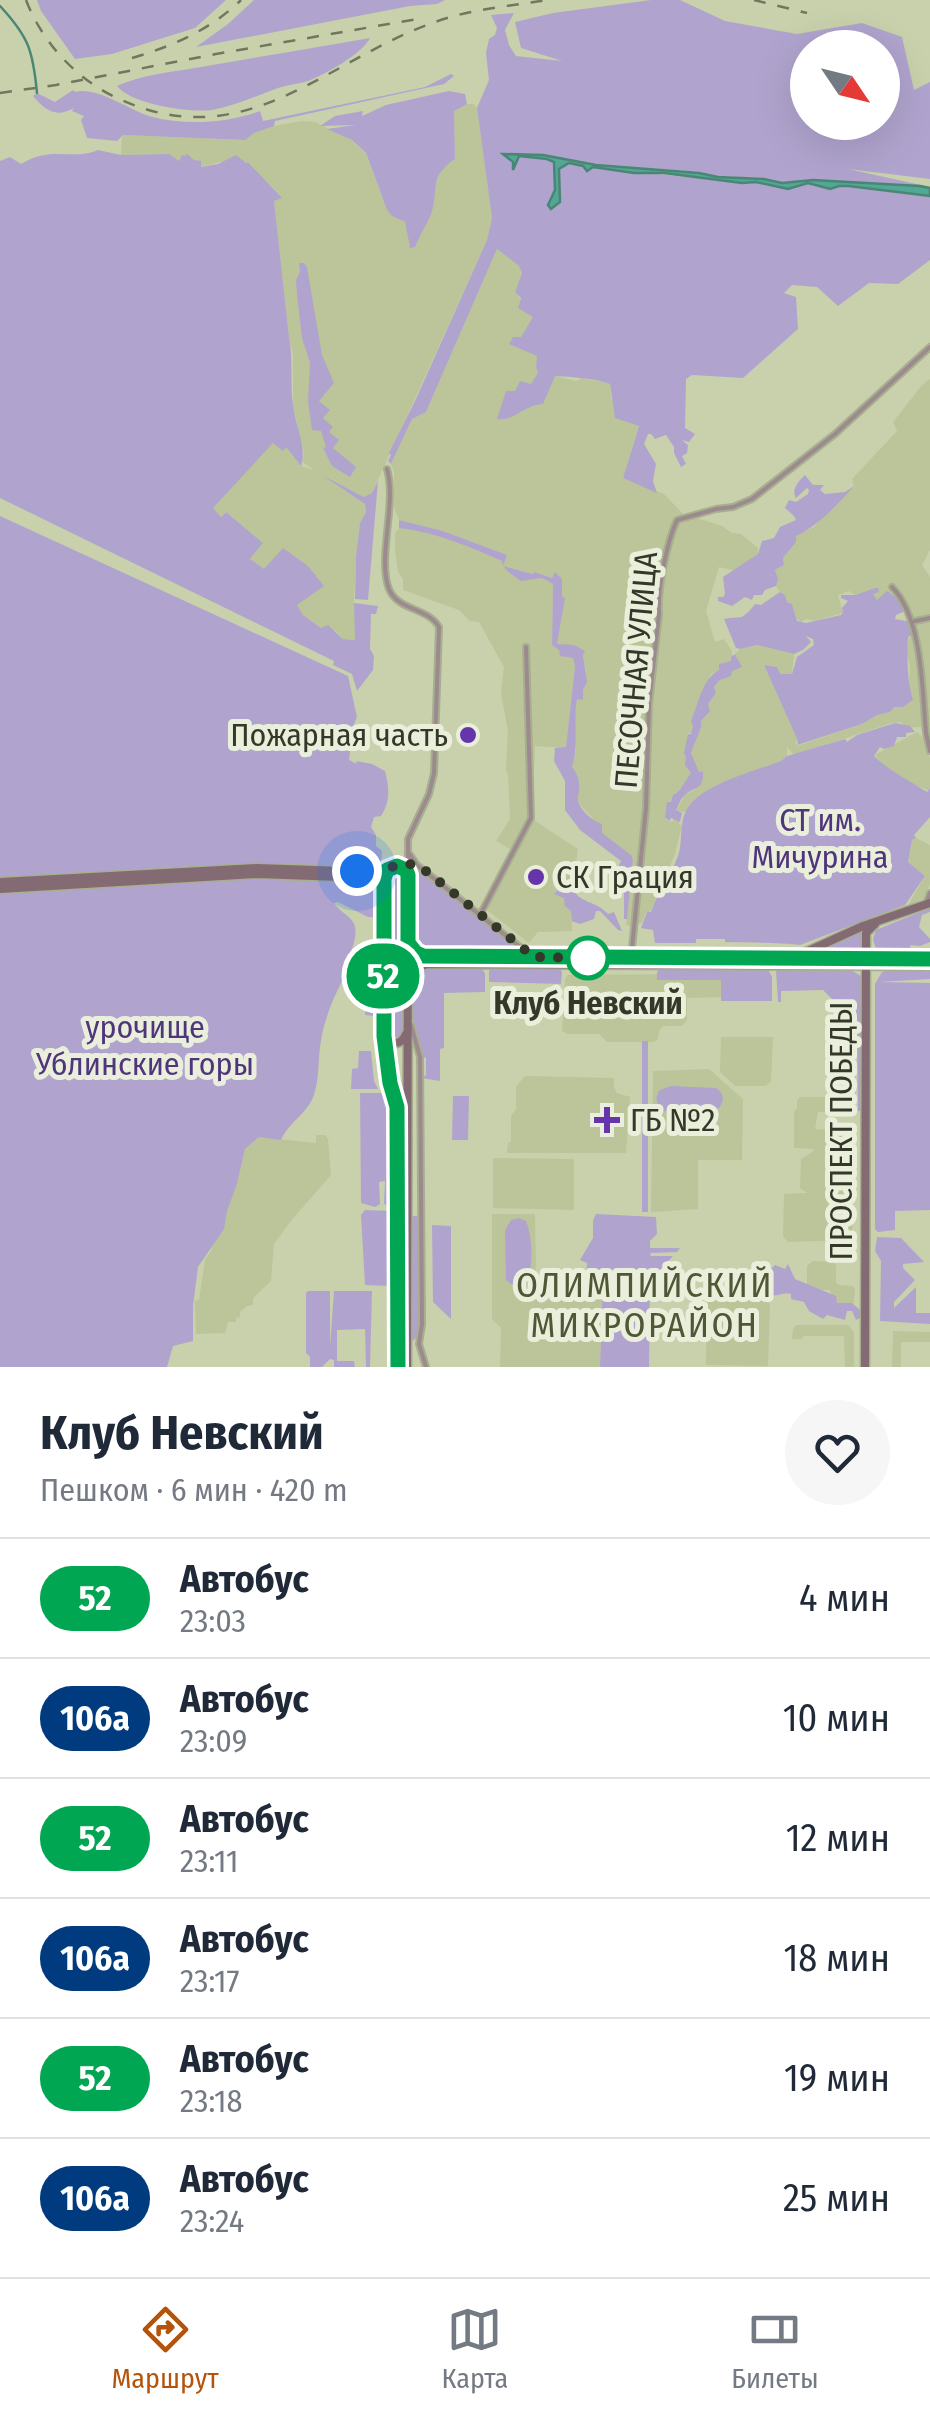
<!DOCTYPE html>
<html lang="ru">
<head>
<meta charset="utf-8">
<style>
  body { margin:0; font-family:"Fira Sans Condensed",sans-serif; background:#f6f6f7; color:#1f2937; height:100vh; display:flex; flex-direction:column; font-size:38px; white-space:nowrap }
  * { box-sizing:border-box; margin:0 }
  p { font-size:32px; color:#747a83 }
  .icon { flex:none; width:55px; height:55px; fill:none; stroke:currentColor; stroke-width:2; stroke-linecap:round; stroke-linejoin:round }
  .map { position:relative; height:1367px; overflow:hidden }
  .drawer { display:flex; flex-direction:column; background:#fff; flex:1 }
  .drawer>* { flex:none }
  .badge { padding:0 20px; border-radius:32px; font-size:35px; line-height:65px }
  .needle { width:65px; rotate:125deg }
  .controls { position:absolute; left:790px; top:30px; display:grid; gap:20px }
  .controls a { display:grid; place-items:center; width:110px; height:110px; border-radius:50%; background:#fff; box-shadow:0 10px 40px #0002; font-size:50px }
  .you { position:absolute; width:50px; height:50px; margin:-25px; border:8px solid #fff; border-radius:50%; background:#1a73e8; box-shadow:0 0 0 15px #1a73e833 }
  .map>.badge { position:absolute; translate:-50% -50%; box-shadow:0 0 0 5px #fff }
  .round { display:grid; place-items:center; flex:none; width:105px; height:105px; border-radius:52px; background:#f6f6f7 }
  .summary { display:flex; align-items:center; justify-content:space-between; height:170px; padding:0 40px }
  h1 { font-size:48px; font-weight:700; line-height:75px }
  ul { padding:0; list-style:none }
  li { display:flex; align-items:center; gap:30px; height:120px; padding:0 40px; border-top:2px solid #e0e1e3 }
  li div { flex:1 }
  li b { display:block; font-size:38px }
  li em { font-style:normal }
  li .badge { min-width:110px; font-weight:700; text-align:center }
  .tab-bar { display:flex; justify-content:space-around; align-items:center; height:140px; border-top:2px solid #e0e1e3; background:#fff; font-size:28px; color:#747a83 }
  .tab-bar a { display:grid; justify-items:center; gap:5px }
  .tab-bar .current { color:#b45309 }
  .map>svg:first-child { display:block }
  .built { fill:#bbc599 }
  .green { fill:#b0a4ce; fill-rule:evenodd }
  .water { fill:#52a795; stroke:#498675; stroke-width:2.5 }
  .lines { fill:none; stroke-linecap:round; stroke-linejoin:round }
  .stream { stroke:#498675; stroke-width:2.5 }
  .street-casing { stroke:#a7af8f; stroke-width:8 }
  .secondary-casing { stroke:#a7af8f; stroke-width:11 }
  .street { stroke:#9c8a8f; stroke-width:4 }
  .secondary { stroke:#846b73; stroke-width:8 }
  .rail { stroke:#71775f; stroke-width:2.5; stroke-dasharray:12 12; stroke-linecap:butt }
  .line-casing { stroke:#fff; stroke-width:22 }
  .line { stroke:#00a651; stroke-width:15 }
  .walk { stroke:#343829; stroke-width:10; stroke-dasharray:0 18 }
  .poi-dot { fill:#6635ac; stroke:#eaefdc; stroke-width:4 }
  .stop-dot { fill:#fff; stroke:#00a651; stroke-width:5 }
  .labels { text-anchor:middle; stroke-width:10; stroke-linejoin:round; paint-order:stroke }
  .street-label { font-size:32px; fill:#343829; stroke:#eaefdc }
  .poi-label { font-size:32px; fill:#343829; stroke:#eaefdc; text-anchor:start }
  .park-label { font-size:32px; fill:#4f357c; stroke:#eaefdc }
  .stop-label { font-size:32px; font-weight:bold; fill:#343829; stroke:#eaefdc }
  .neighbourhood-label { font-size:35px; letter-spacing:2.5px; fill:#505736; stroke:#eaefdc }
</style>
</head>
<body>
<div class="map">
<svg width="930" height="1367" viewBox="0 0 930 1367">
  <rect width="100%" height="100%" fill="#c8d1ac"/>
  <!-- built -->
  <path class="built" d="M467,104H473L477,108L492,218L487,240L372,493L365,497L327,479L365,504L366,512L360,523L356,556L354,603L356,640L343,639L336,631L321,628L303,615L297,606L265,570L250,559L263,543L226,512L221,517L212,508L273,443L286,447L301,466L313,470L303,462L304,452L293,406V355L289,337L274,201L281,198L275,190L248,162L225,161L199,167L194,160L185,156L179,161L168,154L121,155L122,135L244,140L253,133L274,126L301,121L315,122L352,140L366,154L387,210L392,216L405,222L410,247L430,216L436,185L442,167L455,159L454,110Z
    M497,249L519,266L522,272L515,292L534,317L521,338L538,356L536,367L538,373L518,413L531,404L555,376L576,381L582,378L610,384L611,399L639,425L623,478L664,494L688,519L694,517L722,526L732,533L741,534L758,548V554L735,571L719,567L706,611L715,642L724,639L732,651V661L719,664V670L711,674L692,720L695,723L692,733H688L687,737L690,738L687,767L694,770L680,793L675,792L674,802L669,801L667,809L670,810L666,820L672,822L674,819L679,820V824L682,825L675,854L650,912H646L642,923L631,926L626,925L633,859L619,846L601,833L597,823L581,806L577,797L572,767L576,751L574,722L577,698L582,699L586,671L583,654L578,647L557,644L564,598L562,597L561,579L555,573L552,578L536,572L534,574L505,566L542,578L553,584L552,645L573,657L575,666L566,748L535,746L532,819L578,849L571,896L572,931L538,932L529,943L487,910L512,850L496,841L510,819L508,773L506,772L508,731L501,693L504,667L479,622L470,621L459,610L403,590V579L398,572L395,551V533L399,528L422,530L448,538L502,561L507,555L443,531L399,520L394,507V472L391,464L412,419L426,412Z
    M930,379V550L922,565L930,577V726L906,728L901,722L892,723L794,755L787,747V756L781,761L718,785L694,800L685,812L676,811L685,795L696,789L699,773L690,753L701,727L700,721L708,710V704L716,693L714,687L739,662L735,654L740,649L757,645L794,654L792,675L779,674L776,667L764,665L798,741L795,742L797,746L862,724L877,714L890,712L894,707H903L912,701L909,686L910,667L907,654L909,637L913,634V630L905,611L891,593L877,600L873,597V593L879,592L875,588L855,595L849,591L838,595L843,613L814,621L807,619L801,622L796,618L792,604L787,602L776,586L778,579L775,570L784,565L783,558L792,547L796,536L814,527L824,513L831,510L854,486L852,479L897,431L893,422L922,385Z
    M917,732L923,738L930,759V788L928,790L906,782L882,764L875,755Z
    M916,838L930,845V884L924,898L908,905L925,876L908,863L912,840Z
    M724,974L726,997L687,998V1020L682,1026H663L659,1031L658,1039L654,1042H607L599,1034H568L562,1031L565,979L568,975Z
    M848,1017L856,1024V1108L853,1112H818L815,1129L850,1131L854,1135L852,1235L847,1240L788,1242L783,1236L784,1194L807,1193L800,1188L801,1159L814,1151L813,1149L794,1148V1111L797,1109V1100L800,1097H843V1021Z
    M721,1037H773L771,1081L766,1086H735L720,1072Z
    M709,1069L743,1099L742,1160H698V1209L651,1212L653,1071Z
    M525,1076L614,1078V1087L617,1093L630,1097L626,1153H507L508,1143L511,1142V1116L516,1109V1087Z
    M316,1135H325L328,1139L331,1175L290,1222L274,1244L271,1281L253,1298V1305L247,1306L240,1312V1317L236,1318V1322H228L225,1333L196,1334L195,1301L199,1300L205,1260L212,1249V1235L237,1183L245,1149L259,1137L316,1143Z
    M493,1158L574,1159V1210L493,1208Z
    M492,1214H535L536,1278L603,1277L600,1367H500L501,1328L492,1319Z
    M813,1261L834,1262L836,1266V1283L839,1285L853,1286L855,1290L854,1303L850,1306L832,1303L830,1290H812L807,1287V1266Z
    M707,1298L763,1299L770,1304L768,1366L706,1365Z
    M796,1325H848L854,1332V1367H845L844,1336H804L801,1339H792L793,1329Z
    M893,1331L930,1332V1342H901V1367H892Z"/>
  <!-- green -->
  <path class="green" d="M37,0H226L195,28L112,54L75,59L41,11Z
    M254,0H445L437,4L410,6L196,47L228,24Z
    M651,0H680L725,21L797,34L862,23L902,37L914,90L930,82V179L848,169L930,187L813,180L782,182L764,178L718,176L699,172L596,164L543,155L503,153L512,162V170L518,156L547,159L554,162L555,190L548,207L553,208L560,202L559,170L569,163L583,166L587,171L593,167L742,183L756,182L788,189L808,184L830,190L839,186L930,197V260L898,284L869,283L838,306L817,287L792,285L784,293L796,297L798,329L743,378L692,375L686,379L685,428L695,434L689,442L682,440L688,445L687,453L682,456L686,464L681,467L674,453V447L666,435L655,439L651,434H648L644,444L656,464L653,481L657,493L623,478L639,426L615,418L610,384C592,378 573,377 555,376L543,404C523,405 516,421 497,419L506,391H515L520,381L531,384L538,373L536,367L537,356L509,344L513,337H521L533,317L518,308L521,298L515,292L522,273L519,266L497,249L426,412L412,419L391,464L388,461L391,455L389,453L415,401L487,240L492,218L477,108L489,80L486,53L489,39L495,35L497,28L491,15L514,13L505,30L509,45L516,56L562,61L521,48L515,22L553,13ZM808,48H882V122H808Z
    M370,38C362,54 326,74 308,81C298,84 287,85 278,88C256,96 234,106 212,110C190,113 130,104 117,86C143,74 173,72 201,67C257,57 314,48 370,38Z
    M451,74L454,76L444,84L275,121L274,126L254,133L245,140L123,135L117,141L87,138L81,120L84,116L72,111L74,108C56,118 46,111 33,96L37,93L55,102L73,90L75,92C96,86 128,109 149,116C184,126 227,123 260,111L263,121L425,87Z
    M449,91L465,94L467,104L454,111L455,159C427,177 440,193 430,217C425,227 419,237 415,247L410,248L405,222L392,216L387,210L366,153L352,140L327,129L356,125L320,126L335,116L363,111L362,116L386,105Z
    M98,150L121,155L169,154L179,161L182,155L185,156L187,154L194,160L201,161V167L218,164L236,155L246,163L248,162L282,198L274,201L289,337C294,362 289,386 294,411C297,429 307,449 301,466L286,447L283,451L273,443L213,508L221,517L226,512L263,543L250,559L264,569L283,548L308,566L324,586L297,605L303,615L321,628L328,625L343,639L355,640L354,603L378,606L376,614H371L370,649L374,656L373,670L357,691L352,674L333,665L334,661L0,498V161L10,157L21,164C52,145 72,161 98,150Z
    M299,263H304L307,267L322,355L334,383L319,401L330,410L323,418L333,427L329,432L339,440L333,448L356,467L350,477L332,466L323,448L326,447L321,431L312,430L308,401L310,363L302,338L297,295L296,280L300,272Z
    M805,475L813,485H824L820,490L825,494L845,492L854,486C840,502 816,528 796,536V542L783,558L784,565L775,570L778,579L776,586L765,590L762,595H754L752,600L745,597L732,606L718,601V597H723L725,594L723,577L758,554L762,541L774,538L780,527L796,520L794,516L785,508L789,500L796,502L808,494L809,490L807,488L796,498C791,489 798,482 805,475Z
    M323,476L364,497L372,493L378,481L368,600L355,599L356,556L360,523L366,512L365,504Z
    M0,516L348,676L357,717L353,727L349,760L357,764L356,761L372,764L385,771C389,787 391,801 381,816L374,817L371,827L376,835V846L382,851L381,865L372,869L360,867L361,848L351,849V858L355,861L352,868C235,858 117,872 0,879Z
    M399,520L443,531L507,555L503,566L533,574L535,572L552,578L555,572L562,579V597L565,598L557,644L574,645L585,651L583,655L587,682L583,690V700L577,699C573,722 579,748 572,767C578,775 580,781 579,791C579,794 577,796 578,799C579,810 593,821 602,824V833L631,855L633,860L627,919H624V872L618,867L621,861L580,830L565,810V781L554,761L555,748L566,747L575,666L573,658L560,656L559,650L552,645L553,584L542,578L521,581C514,576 503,570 502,561C467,546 436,532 399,528Z
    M875,588H878L879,592L873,594L877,600L887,591L900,600L905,611L896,615L895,619L912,622L913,634L908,637C907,657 907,681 913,700L903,707H894L890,712L877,715L862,724L797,745L798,741L764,665L777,667L780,674H792L797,657L814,645L813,639L806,636L811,642L803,650L794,654L757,645L740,649L736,648L724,619C742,615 740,623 755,604L761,605L780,592L785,595L787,602L792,604L797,621L806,623L841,615L843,612L842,608L848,601L841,598V595H855Z
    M735,654L742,667L732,671L731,676L720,680L714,687L716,693L708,704L710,711L701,721V727L691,753L699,772L703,771C704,792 694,785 683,797C680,800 678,807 676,810L682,813L680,822L671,818L669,821L665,817L667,802H671L673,795L679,791L691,773L685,765L686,757L684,753L688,734H691L693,726L691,721C699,703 702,679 719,670V664L731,661V657Z
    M895,723L910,726L915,732L906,733V737H897L894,746L884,749L880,747L874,756C890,771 908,780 927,792L930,788V817L914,835L916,838L912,840L908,862L925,876L905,905L800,945C777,942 750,943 725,942V939H696V943H655L653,930L641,928L647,912H651C657,892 671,876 678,856C683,842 679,824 686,811C698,785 755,771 781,761L787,756L845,739L847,742L857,735Z
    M576,867L581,873V878L574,891C581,903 596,901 608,914L614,912L622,931L618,930L600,911H596L594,919L580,924L572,921L571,911L565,906L564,898L554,894L571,879V871Z
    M416,868H419L445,888V892L466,909L468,907L513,945L516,948L514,952L433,954L418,950L412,941V871Z
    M395,870L401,872L404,882L403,1031L401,1037L394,1040L387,1032V880L391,871Z
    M246,879L359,880L375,884L379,888V917H368L338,902L334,903C339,911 349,915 353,922C359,931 353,947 349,957L353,966H373L378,969L375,1016L365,1015L367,982L344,981L343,979C332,1001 323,1022 320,1047C318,1063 319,1080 314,1095C307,1114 289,1122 281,1140L259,1137L245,1149L237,1184L227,1211L224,1229L198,1267L193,1306V1341L173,1346L167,1367H0V892Z
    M930,908V912L922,915L919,927L930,939V942L920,946L910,945L912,955L877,953L873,939L876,930Z
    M865,929L863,950L858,955H804Z
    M424,968H481L485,973V992L444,993V1048L440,1049V1081L422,1078L426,1075V1058L422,1057C419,1033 395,983 424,968Z
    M491,968L559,969L562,971L561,984L489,982V971Z
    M660,969H768L772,977V1001H721V980H657V972Z
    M779,969L851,970L861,976L863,980V1111H858L857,1026L845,1020L842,1010L845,1007L837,999L834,1001L823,990L781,991V1002H778L776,971Z
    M888,970H930V979L879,982L930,983V1210L895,1211V1230L878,1232L875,1229V984L882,972Z
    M642,1041H648V1212H642Z
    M359,1051H371L374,1081L378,1089H351L352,1069L358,1068Z
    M671,1086L716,1088C724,1093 725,1100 719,1108L709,1112L664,1111C656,1105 654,1098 660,1090Z
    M360,1093H387L392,1097V1203L387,1207L384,1203L385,1181L379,1182L380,1204L375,1207L361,1203Z
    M453,1096H469L468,1140H452Z
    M365,1210L392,1211L391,1215H388V1224L392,1229L390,1286L365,1285L361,1215Z
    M596,1214L656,1217L657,1234L650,1241V1248H680L677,1252L650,1253L651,1256H673L650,1281L649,1367H600L603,1278L586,1277L587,1263L580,1260L593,1238V1220Z
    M411,1216H418V1336L413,1341L411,1335Z
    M519,1218L526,1221C533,1238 533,1267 527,1284L516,1288L506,1280L505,1230L511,1220Z
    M432,1225L451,1226V1319L433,1302Z
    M877,1237L901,1238L924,1262L903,1264V1268L915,1280L894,1302V1308L916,1287V1313H930V1324L880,1321L881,1261L875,1251Z
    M788,1264L795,1279L836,1296L837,1303H852L861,1311L860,1318L856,1320L852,1311H847L845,1320L827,1315L823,1319L809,1311L804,1302L791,1299V1294C783,1292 777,1297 770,1295C764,1284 767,1273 775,1265L785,1269Z
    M308,1291H330V1346L334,1291H372L370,1367H366L365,1329L337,1330V1361H354L355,1367H334V1360L330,1359L322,1367H310V1357L306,1353V1293Z"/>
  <!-- water -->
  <path class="water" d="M503,154L543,155L596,165L699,173L718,177L764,179L782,183L813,180L920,186L930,188V196L848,186H839L830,189L808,183L788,189L756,182L742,183L664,173H634L593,167L587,171L583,166L569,163L559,169L560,202L551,209L548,205L555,190L554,162L547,159L519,156L513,170V162Z"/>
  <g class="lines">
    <!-- stream -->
    <path class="stream" d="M0,6C29,37 33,51 37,93"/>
    <!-- street casing -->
    <g class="street-casing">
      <path id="street" d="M387,469C397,503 377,559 389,589C398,611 427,607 439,627L434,773L429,794L408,839V870
        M892,587C923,619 922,690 926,733L930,751
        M915,621L930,618
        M408,852L417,865L530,955
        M926,904L930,893
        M480,915L531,818L526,647
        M631,958L646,808L649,704L659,614C657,590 667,542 677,520L716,509L733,507L752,499L835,434L930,347
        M411,1025L420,1057L422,1324L419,1344L426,1367"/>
    </g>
    <!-- secondary casing -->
    <g class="secondary-casing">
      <path id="secondary" d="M388,870L384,879V1036L390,1083L397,1107V1367
        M0,882L257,868L373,872L397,866L406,870L408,875L407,1367
        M0,889L257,874L368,878L379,883L382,888
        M407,943L416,953L423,955L473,957L930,959
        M795,957L863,926L930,903
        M408,981C411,970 419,965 430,964L930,966
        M384,1036C390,1046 401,1046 406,1034
        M865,1367L866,933L875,924"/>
    </g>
    <!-- street -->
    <use href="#street" class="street"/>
    <!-- secondary -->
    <use href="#secondary" class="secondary"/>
    <!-- rail -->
    <path class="rail" d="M26,0C42,42 76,79 117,98C245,158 324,61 435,22C471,9 510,6 547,0
      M754,0L807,13
      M132,58C173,46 210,30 241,0
      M0,93L56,85L216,54L423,18"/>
  </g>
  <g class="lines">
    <!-- line casing -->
    <g class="line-casing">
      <path id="line" d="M398,1367L397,1107L390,1083L384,1036V879L387,870L397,866L406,870L408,875V943L416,953L423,956L930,959"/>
    </g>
    <!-- line -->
    <use href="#line" class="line"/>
    <!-- walk -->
    <path class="walk" d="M357,871C378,872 396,864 417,864L534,957L588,958"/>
  </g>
  <!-- markers -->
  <g class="poi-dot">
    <circle cx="468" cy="735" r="10"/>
    <circle cx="536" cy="877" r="10"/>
    <path d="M602 1105h10v10h10v10h-10v10h-10v-10h-10v-10h10z"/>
  </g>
  <circle class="stop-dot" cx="588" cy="958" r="20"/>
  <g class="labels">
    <!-- street labels -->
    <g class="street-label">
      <text transform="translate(636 670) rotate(-85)" y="11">ПЕСОЧНАЯ УЛИЦА</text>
      <text transform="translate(841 1131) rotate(-90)" y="11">ПРОСПЕКТ ПОБЕДЫ</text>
    </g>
    <!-- poi labels -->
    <g class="poi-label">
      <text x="448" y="746" text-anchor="end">Пожарная часть</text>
      <text x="556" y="888">СК Грация</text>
      <text x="630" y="1131">ГБ №2</text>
    </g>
    <!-- park labels -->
    <g class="park-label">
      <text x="820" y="831">СТ им.<tspan x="820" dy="37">Мичурина</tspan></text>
      <text x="145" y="1038">урочище<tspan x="145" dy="37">Ублинские горы</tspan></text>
    </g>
    <!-- stop labels -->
    <g class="stop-label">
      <text x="588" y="1014">Клуб Невский</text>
    </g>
    <!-- neighbourhood labels -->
    <g class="neighbourhood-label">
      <text x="645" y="1297">ОЛИМПИЙСКИЙ<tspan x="645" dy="40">МИКРОРАЙОН</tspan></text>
    </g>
  </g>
</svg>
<div class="controls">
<a><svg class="needle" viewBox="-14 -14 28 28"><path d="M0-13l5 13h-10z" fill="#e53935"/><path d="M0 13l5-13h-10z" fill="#747a83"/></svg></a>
</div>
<div class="you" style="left:357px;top:871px"></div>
<b class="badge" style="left:383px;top:976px;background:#00a651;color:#fff">52</b>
</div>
<section class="drawer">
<div class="summary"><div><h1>Клуб Невский</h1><p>Пешком · 6 мин · 420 m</p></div><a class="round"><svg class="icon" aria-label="heart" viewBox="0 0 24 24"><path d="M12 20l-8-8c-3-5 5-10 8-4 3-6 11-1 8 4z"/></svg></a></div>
<ul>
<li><span class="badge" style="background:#00a651;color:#fff">52</span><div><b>Автобус</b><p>23:03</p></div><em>4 мин</em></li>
<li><span class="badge" style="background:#003b80;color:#fff">106а</span><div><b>Автобус</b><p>23:09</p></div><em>10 мин</em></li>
<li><span class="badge" style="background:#00a651;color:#fff">52</span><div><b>Автобус</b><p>23:11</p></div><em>12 мин</em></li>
<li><span class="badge" style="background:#003b80;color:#fff">106а</span><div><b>Автобус</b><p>23:17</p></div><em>18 мин</em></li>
<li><span class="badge" style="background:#00a651;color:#fff">52</span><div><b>Автобус</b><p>23:18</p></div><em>19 мин</em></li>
<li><span class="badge" style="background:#003b80;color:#fff">106а</span><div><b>Автобус</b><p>23:24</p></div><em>25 мин</em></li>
</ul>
</section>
<nav class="tab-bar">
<a class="current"><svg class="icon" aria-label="directions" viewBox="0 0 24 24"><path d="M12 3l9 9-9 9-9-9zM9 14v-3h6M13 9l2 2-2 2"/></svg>Маршрут</a>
<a><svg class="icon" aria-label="map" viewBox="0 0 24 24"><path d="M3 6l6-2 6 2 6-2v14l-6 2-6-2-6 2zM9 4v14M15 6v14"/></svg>Карта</a>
<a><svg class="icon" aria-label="tickets" viewBox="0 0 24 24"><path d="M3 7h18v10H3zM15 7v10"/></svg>Билеты</a>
</nav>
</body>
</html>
